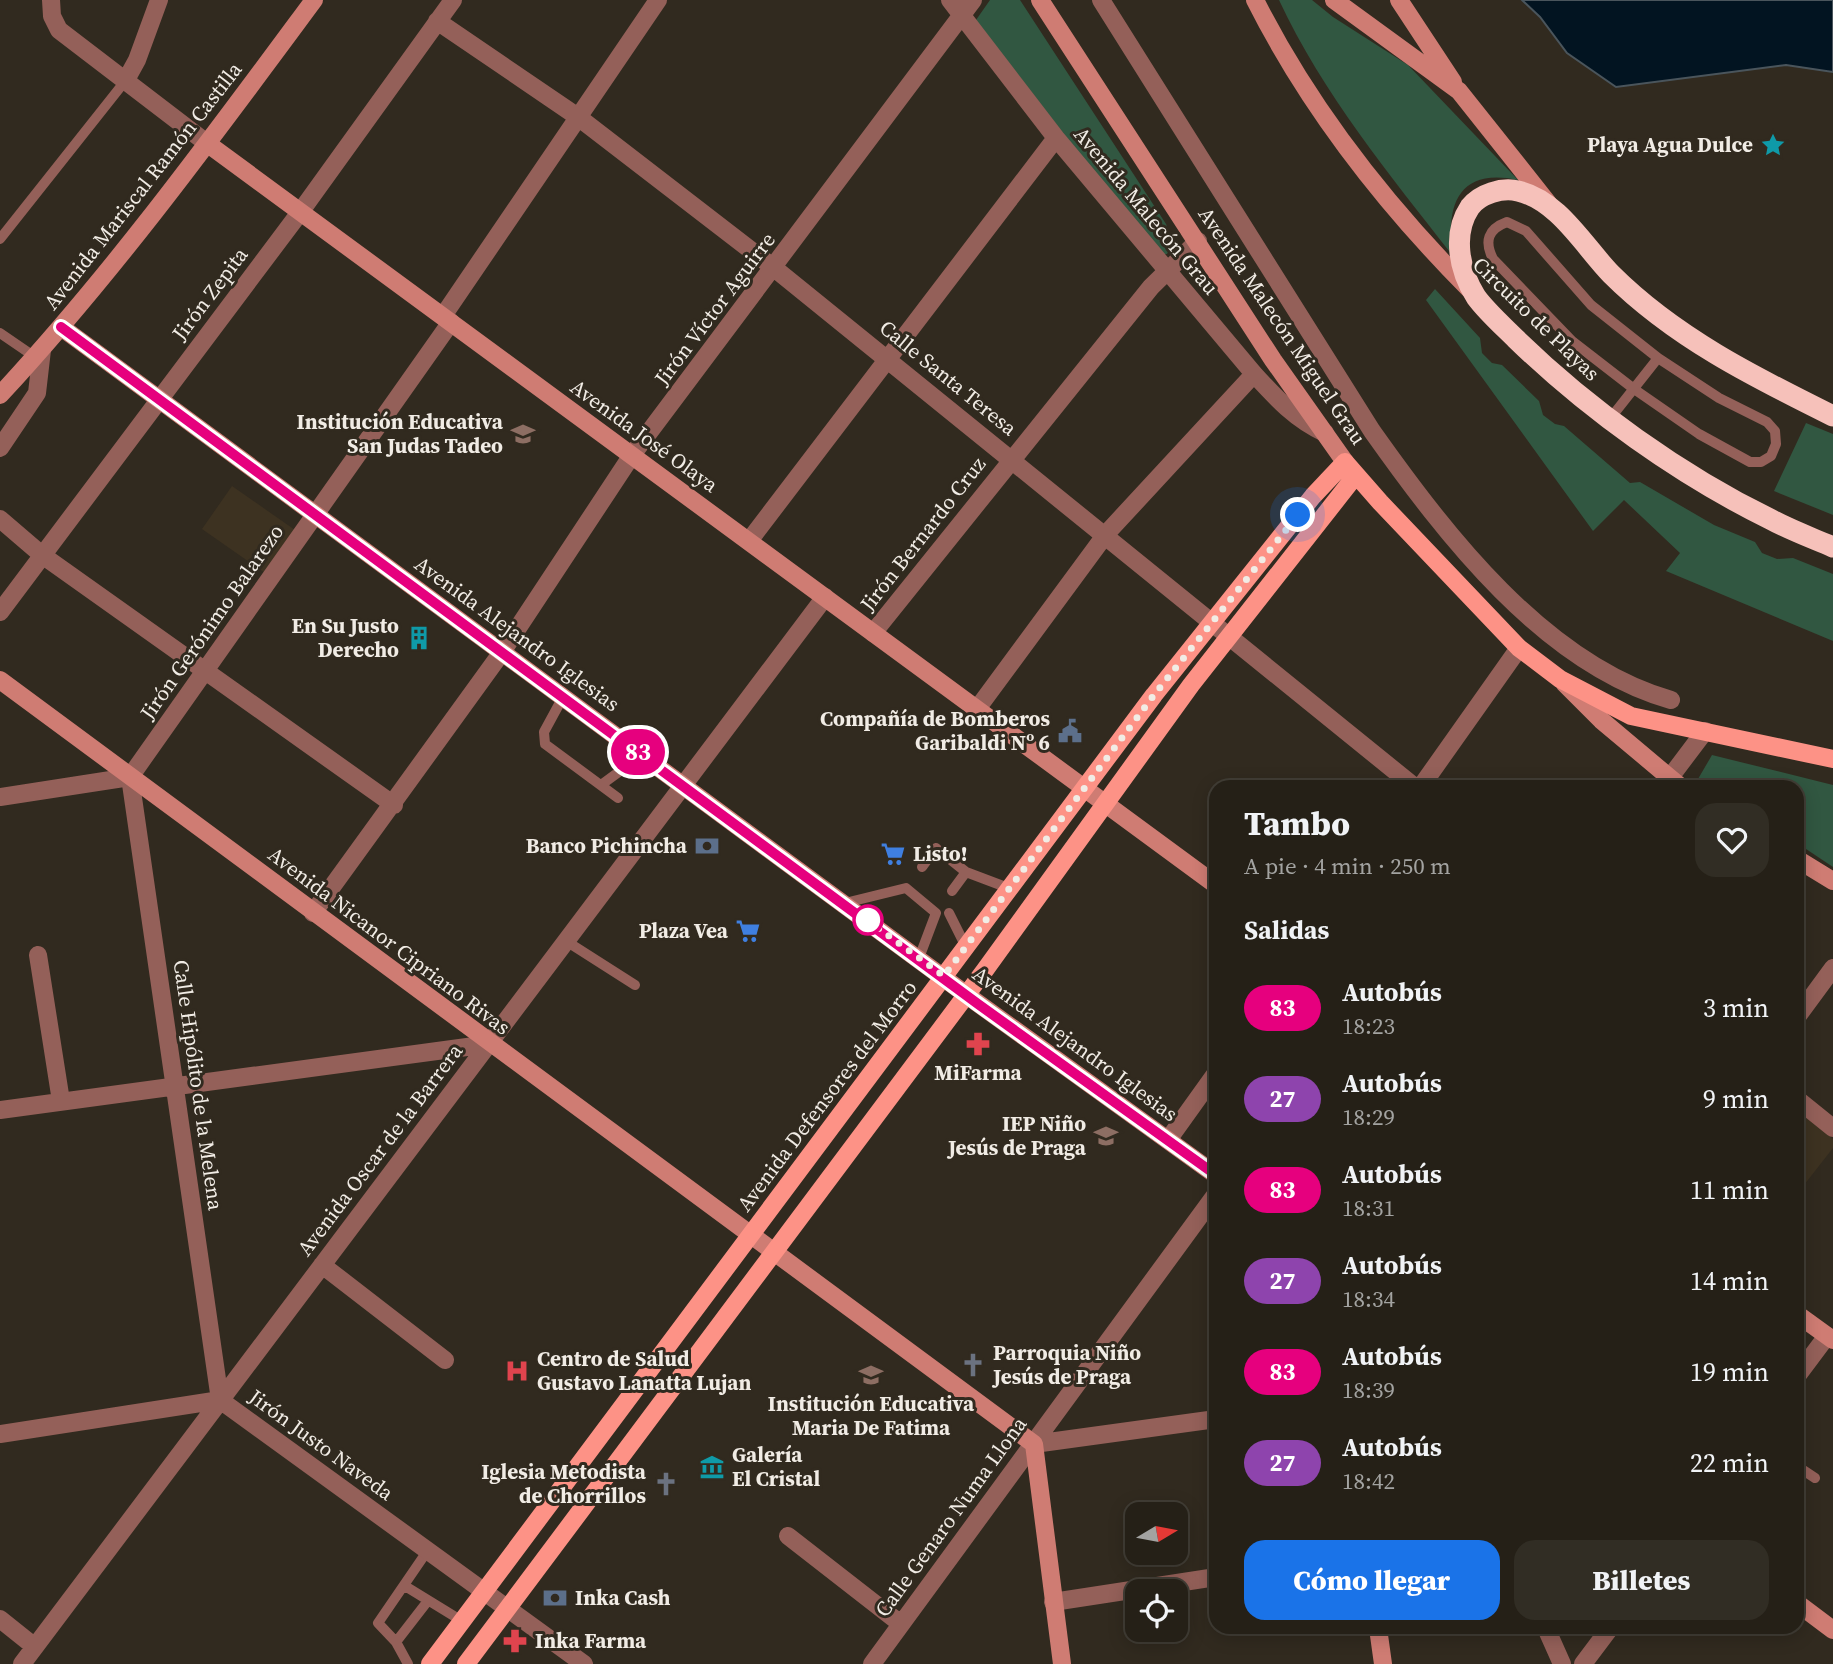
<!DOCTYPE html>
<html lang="es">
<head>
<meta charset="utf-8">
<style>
  body { margin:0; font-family:"Source Serif 4",serif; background:#312d24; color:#f1f3f6; height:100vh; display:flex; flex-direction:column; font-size:26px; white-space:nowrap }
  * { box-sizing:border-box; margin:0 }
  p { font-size:23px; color:#a3a3a1 }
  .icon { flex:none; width:38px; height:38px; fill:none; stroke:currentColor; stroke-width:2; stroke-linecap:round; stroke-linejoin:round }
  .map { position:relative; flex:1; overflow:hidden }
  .details { position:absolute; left:1209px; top:780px; width:595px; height:854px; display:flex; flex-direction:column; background:#252017; border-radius:21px; box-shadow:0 4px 18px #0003,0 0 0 2px #423e36 }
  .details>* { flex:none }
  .badge { padding:0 14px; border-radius:23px; font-size:24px; line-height:46px }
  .needle { width:46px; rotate:80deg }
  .controls { position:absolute; left:1125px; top:1502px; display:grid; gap:14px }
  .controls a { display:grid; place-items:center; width:63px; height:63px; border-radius:14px; background:#252017; box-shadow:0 4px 18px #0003,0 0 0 2px #423e36; font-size:35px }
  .you { position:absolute; width:35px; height:35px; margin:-18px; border:5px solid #fff; border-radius:50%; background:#1a73e8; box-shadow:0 0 0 10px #1a73e833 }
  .map>.badge { position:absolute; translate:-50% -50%; box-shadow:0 0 0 4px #fff }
  h2 { padding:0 35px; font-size:26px; line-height:63px }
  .round { display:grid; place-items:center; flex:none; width:74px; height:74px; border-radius:21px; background:#312d24 }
  .head { display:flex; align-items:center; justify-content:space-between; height:119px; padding:0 35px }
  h1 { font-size:33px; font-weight:800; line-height:52px }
  .action { display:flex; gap:14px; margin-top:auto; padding:14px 35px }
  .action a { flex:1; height:80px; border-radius:21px; background:#1a73e8; color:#fff; font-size:28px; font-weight:800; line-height:80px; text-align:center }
  .action a+a { background:#312d24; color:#f1f3f6 }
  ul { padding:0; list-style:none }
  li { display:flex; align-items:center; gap:21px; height:91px; padding:0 35px }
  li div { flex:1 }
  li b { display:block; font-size:26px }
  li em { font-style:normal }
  li .badge { min-width:77px; font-weight:700; text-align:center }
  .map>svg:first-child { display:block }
  .built { fill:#3d3221 }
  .green { fill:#315741 }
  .water { fill:#021421; stroke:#4a555c; stroke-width:2 }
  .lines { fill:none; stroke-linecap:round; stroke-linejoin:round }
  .lane { stroke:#946059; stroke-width:10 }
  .street { stroke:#946059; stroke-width:18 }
  .secondary { stroke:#cf7c73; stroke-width:18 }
  .primary { stroke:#fd9286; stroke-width:18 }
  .highway { stroke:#f6c1ba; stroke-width:21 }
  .line-casing { stroke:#fff; stroke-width:16 }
  .line { stroke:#e6007e; stroke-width:10 }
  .walk { stroke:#f1ece5; stroke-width:7; stroke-dasharray:0 12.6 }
  .stop-dot { fill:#fff; stroke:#e6007e; stroke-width:3.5 }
  .labels { text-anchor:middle; stroke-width:6; stroke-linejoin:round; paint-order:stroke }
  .poi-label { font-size:21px; font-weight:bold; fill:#f1ece5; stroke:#312a1f; text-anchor:end }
  .street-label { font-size:21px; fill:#f1ece5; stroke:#312a1f }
</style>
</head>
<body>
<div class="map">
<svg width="1833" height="1664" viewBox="0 0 1833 1664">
  <rect width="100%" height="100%" fill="#312a1f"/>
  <!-- built -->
  <path class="built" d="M232,486L295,530L265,573L202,529Z
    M1797,1110L1833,1139V1148L1797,1194Z"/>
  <!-- green -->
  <path class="green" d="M990,0H1020L1166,224L1173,243L1167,254H1156L976,20Z
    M1279,0H1312L1333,17L1408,65L1518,180C1458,167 1445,206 1453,256C1389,174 1323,94 1279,0Z
    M1435,289L1480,338L1482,353L1492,363L1502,365L1539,401L1543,415L1555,424L1564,426L1630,483L1640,482L1714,525L1755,542L1762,553L1777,559L1793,558L1833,574V641L1666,571L1680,553L1624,500L1593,531L1426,300Z
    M1806,423L1833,434V515L1774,491Z
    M1712,755L1833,785V867L1797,843V788L1711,787L1698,779Z"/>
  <!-- water -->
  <path class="water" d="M1522,0H1833V72L1786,65L1616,87L1567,53L1540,17Z"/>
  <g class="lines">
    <!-- lane -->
    <path class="lane" d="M1507,222L1526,231L1591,305L1658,358L1719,398L1767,422L1775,431L1776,444L1771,456L1761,462H1750L1699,434L1634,389L1572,341L1493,259C1484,241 1488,229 1507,222Z
      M0,239L126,80
      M0,333L35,357
      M1609,420L1658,358
      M563,697L544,732L545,744L618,798
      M601,785L642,755
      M951,860L966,872L1011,889
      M922,867L936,848L939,851
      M952,891L966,872
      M845,903L906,888L936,913L919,958
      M949,913L966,947
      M566,941L635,985
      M1797,1466L1815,1478
      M405,1586L462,1621
      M396,1642L427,1602
      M408,1664L396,1642L378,1623L428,1550"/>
    <!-- street -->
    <path class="street" d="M51,0L52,16L59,30L208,144
      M950,0L1056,138L1254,374C1276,398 1295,419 1325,433
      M1101,0L1372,431C1445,534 1544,664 1671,700
      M437,21L578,117L774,268L1416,788
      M126,80L137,60L159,0
      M443,316L658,0
      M0,448L37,393L42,350
      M0,519L42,555L394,805
      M749,541L1056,138
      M0,612L301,211L453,0
      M873,633L1151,287L1198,241
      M977,709L1106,534L1254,374
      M130,777L220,1400
      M130,777L451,322
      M1420,788L1519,648
      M1662,788L1705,731
      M0,797L130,777
      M313,913L502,652L632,455L973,0
      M38,955L61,1101
      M1797,1017L1833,968
      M1797,1099L1833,1128
      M0,1110L489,1044
      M1168,1140L1216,1073
      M322,1265L445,1360
      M1797,1376L1827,1336
      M0,1434L220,1400L584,1664
      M1034,1444L1216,1419
      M788,1536L901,1624
      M1053,1602L1216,1577
      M0,1619L35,1647
      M1546,1628L1562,1664
      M22,1664L825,597
      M872,1664L1216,1194
      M1583,1664L1610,1628"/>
    <!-- secondary -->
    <path class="secondary" d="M1040,0L1273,360L1345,462
      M1255,0C1310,109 1384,203 1469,289
      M1334,0L1459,91L1548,203
      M1399,0L1453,82
      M208,144L1216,885
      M61,327L979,1004L1216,1175
      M0,395C114,272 214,135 314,0
      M0,680L1034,1444L1062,1664
      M1564,683L1601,720L1682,788
      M1797,859L1833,881
      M1797,1314L1833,1340
      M1797,1603L1833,1630
      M1378,1628L1383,1664"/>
    <!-- primary -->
    <path class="primary" d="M430,1664L1154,695L1313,496L1345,462L1380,502L1519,648L1560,679L1631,716L1833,759
      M466,1664L985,970L1191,685L1356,475"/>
    <!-- highway -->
    <path class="highway" d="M1833,416C1754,377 1674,337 1611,274C1584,246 1558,200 1518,191C1502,187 1480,194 1470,207C1452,234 1459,270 1476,297C1487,312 1503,326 1516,339C1588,409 1680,475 1770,519C1790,530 1812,538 1833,547"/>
  </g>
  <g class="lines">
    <!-- line casing -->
    <g class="line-casing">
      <path id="line" d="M61,327L978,1004L1216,1175"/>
    </g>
    <!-- line -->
    <use href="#line" class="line"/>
    <!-- walk -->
    <path class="walk" d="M868,920L863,917L944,976L1154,695L1298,515"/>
  </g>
  <!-- icons -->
  <defs>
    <g id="sight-bare" transform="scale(1.89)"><path d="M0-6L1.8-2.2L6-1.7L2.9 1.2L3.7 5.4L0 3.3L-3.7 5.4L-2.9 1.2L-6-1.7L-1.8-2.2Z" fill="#0f9aa8" stroke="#312a1f" stroke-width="2.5" paint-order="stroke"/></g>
    <g id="school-bare" transform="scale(1.89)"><path d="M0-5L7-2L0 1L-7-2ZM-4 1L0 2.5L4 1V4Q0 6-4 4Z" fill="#8d6e63" stroke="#312a1f" stroke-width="2.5" paint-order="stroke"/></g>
    <g id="building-bare" transform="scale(1.89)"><path d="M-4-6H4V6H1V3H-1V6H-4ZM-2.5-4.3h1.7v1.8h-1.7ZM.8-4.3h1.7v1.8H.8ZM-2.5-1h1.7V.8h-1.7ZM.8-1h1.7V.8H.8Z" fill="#0f9aa8" stroke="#312a1f" stroke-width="2.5" paint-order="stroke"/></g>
    <g id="civic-bare" transform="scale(1.89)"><path d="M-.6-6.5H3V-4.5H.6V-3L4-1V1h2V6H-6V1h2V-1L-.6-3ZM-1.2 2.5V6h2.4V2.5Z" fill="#5c6f8a" stroke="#312a1f" stroke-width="2.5" paint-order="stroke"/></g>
    <g id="bank-bare" transform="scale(1.89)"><path d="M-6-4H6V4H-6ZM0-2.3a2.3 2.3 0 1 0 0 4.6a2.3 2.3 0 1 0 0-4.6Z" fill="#5c6f8a" stroke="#312a1f" stroke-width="2.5" paint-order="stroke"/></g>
    <g id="supermarket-bare" transform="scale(1.89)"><path d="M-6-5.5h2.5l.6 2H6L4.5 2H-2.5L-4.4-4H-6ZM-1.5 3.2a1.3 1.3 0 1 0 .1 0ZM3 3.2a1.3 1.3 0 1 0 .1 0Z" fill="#3f7fe0" stroke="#312a1f" stroke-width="2.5" paint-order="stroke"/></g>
    <g id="pharmacy-bare" transform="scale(1.89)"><path d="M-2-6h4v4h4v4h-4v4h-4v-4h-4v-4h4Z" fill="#e0444e" stroke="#312a1f" stroke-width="2.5" paint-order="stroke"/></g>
    <g id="church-bare" transform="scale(1.89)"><path d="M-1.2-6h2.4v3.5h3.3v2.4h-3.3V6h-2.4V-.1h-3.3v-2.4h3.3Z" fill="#6b7280" stroke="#312a1f" stroke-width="2.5" paint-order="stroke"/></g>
    <g id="hospital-bare" transform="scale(1.89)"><path d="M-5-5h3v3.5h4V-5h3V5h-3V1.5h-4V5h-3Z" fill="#e0444e" stroke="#312a1f" stroke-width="2.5" paint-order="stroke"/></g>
    <g id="museum-bare" transform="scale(1.89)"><path d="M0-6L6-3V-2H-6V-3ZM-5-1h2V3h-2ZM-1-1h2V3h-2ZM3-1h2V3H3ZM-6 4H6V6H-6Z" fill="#0f9aa8" stroke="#312a1f" stroke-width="2.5" paint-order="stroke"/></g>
  </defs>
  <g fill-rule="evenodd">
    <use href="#sight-bare" x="1773" y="145"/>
    <use href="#school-bare" x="523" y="434"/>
    <use href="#building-bare" x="419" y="638"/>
    <use href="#civic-bare" x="1070" y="731"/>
    <use href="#bank-bare" x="707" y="846"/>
    <use href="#supermarket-bare" x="893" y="854"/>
    <use href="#supermarket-bare" x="748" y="931"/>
    <use href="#pharmacy-bare" x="978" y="1044"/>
    <use href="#school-bare" x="1106" y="1136"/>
    <use href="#church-bare" x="973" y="1365"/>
    <use href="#hospital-bare" x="517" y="1371"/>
    <use href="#school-bare" x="871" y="1375"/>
    <use href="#museum-bare" x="712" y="1467"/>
    <use href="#church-bare" x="666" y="1484"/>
    <use href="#bank-bare" x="555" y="1598"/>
    <use href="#pharmacy-bare" x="515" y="1641"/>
  </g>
  <!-- markers -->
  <circle class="stop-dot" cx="868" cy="920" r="14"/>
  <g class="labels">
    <!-- poi labels -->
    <g class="poi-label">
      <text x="1753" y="152">Playa Agua Dulce</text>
      <text x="503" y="429">Institución Educativa<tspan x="503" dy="24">San Judas Tadeo</tspan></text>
      <text x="399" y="633">En Su Justo<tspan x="399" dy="24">Derecho</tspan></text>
      <text x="1050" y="726">Compañía de Bomberos<tspan x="1050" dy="24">Garibaldi Nº 6</tspan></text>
      <text x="687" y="853">Banco Pichincha</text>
      <text x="913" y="861" text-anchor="start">Listo!</text>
      <text x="728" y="938">Plaza Vea</text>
      <text x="978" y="1080" text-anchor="middle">MiFarma</text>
      <text x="1086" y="1131">IEP Niño<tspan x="1086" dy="24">Jesús de Praga</tspan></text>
      <text x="993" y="1360" text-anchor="start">Parroquia Niño<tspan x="993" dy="24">Jesús de Praga</tspan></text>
      <text x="537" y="1366" text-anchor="start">Centro de Salud<tspan x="537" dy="24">Gustavo Lanatta Lujan</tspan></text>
      <text x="871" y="1411" text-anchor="middle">Institución Educativa<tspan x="871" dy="24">Maria De Fatima</tspan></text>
      <text x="732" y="1462" text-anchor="start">Galería<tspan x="732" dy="24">El Cristal</tspan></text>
      <text x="646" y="1479">Iglesia Metodista<tspan x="646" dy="24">de Chorrillos</tspan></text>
      <text x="575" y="1605" text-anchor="start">Inka Cash</text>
      <text x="535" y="1648" text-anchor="start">Inka Farma</text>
    </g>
    <!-- street labels -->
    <g class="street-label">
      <text transform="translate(143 186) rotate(-52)" y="7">Avenida Mariscal Ramón Castilla</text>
      <text transform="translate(1146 211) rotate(50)" y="7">Avenida Malecón Grau</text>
      <text transform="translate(210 294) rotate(-53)" y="7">Jirón Zepita</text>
      <text transform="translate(715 309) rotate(-53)" y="7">Jirón Víctor Aguirre</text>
      <text transform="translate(1536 319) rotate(44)" y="7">Circuito de Playas</text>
      <text transform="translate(1282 326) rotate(56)" y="7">Avenida Malecón Miguel Grau</text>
      <text transform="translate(948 378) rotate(39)" y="7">Calle Santa Teresa</text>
      <text transform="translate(644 436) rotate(36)" y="7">Avenida José Olaya</text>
      <text transform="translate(923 534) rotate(-52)" y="7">Jirón Bernardo Cruz</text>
      <text transform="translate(212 622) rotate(-55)" y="7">Jirón Gerónimo Balarezo</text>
      <text transform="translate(517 634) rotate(36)" y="7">Avenida Alejandro Iglesias</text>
      <text transform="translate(389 941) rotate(37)" y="7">Avenida Nicanor Cipriano Rivas</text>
      <text transform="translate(1075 1044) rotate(36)" y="7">Avenida Alejandro Iglesias</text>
      <text transform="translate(198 1085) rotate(82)" y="7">Calle Hipólito de la Melena</text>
      <text transform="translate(827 1096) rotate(-53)" y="7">Avenida Defensores del Morro</text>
      <text transform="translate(380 1150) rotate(-53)" y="7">Avenida Oscar de la Barrera</text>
      <text transform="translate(321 1445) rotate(36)" y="7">Jirón Justo Naveda</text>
      <text transform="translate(951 1517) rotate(-54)" y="7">Calle Genaro Numa Llona</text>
    </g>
  </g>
</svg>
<div class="controls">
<a><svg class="needle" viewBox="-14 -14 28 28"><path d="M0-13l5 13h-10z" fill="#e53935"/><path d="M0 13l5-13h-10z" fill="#a3a3a1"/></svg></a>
<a><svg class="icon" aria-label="locate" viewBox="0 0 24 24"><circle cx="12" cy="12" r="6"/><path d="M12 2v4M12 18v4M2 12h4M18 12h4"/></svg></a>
</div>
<div class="you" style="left:1298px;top:515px"></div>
<b class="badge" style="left:638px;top:752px;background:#e6007e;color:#fff">83</b>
<section class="details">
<div class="head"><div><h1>Tambo</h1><p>A pie · 4 min · 250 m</p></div><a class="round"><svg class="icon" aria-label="heart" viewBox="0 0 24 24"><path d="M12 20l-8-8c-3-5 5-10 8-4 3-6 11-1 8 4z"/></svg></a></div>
<h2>Salidas</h2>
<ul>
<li><span class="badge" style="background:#e6007e;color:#fff">83</span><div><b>Autobús</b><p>18:23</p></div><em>3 min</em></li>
<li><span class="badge" style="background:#8e44ad;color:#fff">27</span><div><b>Autobús</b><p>18:29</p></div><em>9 min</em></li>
<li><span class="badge" style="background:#e6007e;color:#fff">83</span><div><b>Autobús</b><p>18:31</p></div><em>11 min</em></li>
<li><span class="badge" style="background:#8e44ad;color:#fff">27</span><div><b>Autobús</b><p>18:34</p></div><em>14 min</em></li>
<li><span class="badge" style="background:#e6007e;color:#fff">83</span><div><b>Autobús</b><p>18:39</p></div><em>19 min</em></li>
<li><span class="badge" style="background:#8e44ad;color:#fff">27</span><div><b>Autobús</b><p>18:42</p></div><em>22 min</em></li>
</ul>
<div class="action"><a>Cómo llegar</a><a>Billetes</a></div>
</section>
</div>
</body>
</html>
